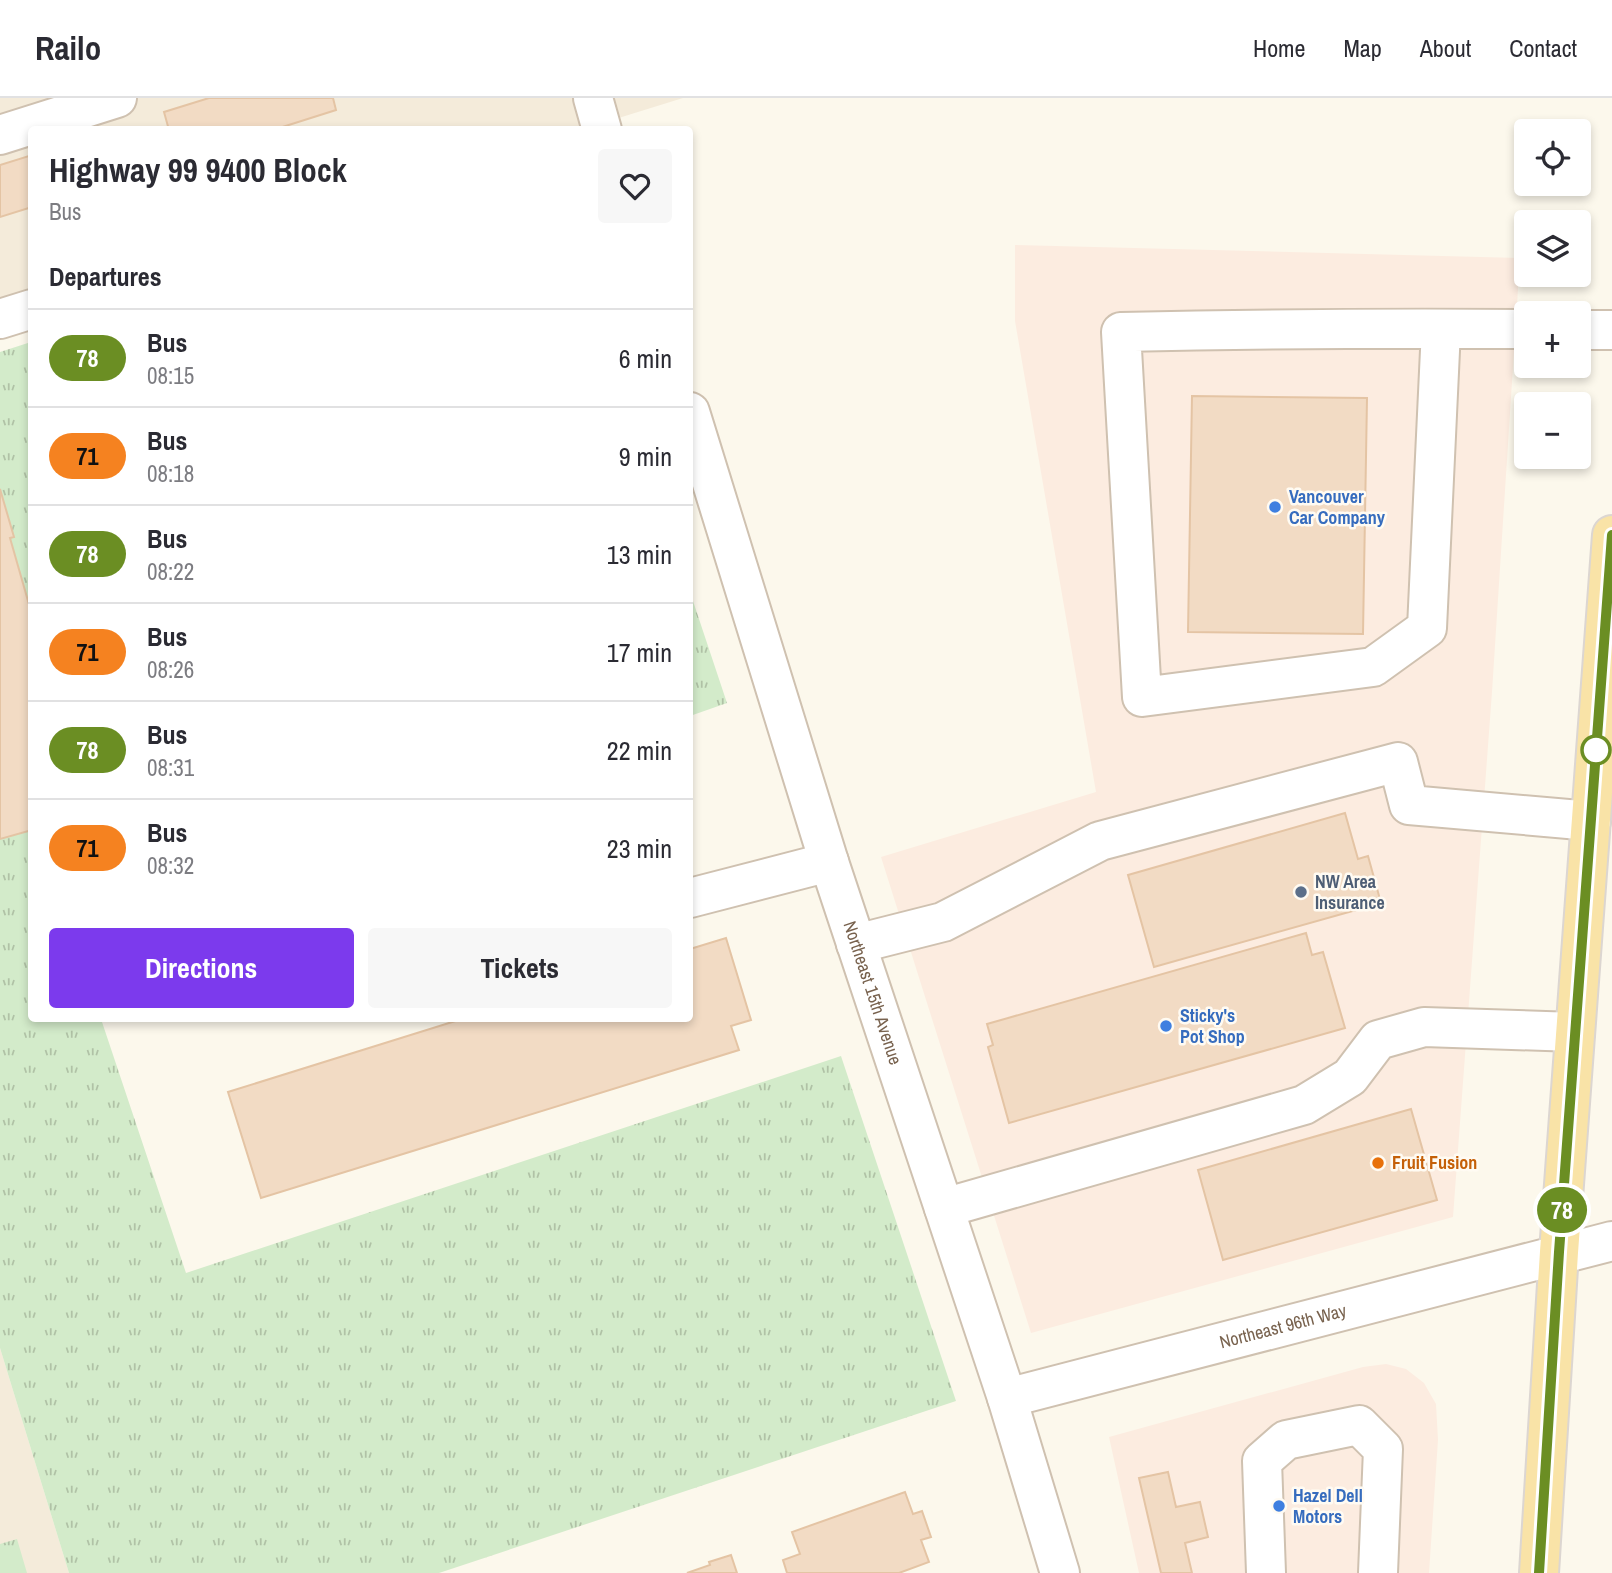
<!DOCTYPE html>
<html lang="en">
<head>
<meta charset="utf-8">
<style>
  body { margin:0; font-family:"Archivo Narrow",sans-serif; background:#f7f7f7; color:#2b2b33; height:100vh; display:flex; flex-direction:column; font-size:26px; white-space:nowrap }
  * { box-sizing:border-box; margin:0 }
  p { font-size:23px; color:#7c7c81 }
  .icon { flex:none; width:38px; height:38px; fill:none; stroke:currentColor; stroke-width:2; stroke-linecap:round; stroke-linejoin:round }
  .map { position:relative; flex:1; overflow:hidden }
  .side { position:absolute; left:28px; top:28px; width:665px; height:896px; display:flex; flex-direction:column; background:#fff; border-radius:7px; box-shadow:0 4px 10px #0003 }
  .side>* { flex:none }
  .badge { padding:0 14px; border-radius:23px; font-size:24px; line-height:46px }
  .buttons { position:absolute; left:1514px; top:21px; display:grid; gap:14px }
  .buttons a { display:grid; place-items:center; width:77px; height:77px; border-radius:7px; background:#fff; box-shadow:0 4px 10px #0003; font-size:35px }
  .map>.badge { position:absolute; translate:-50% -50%; box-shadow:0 0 0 4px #fff }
  h2 { padding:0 21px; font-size:26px; line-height:63px }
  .round { display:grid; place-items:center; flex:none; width:74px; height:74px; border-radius:7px; background:#f7f7f7 }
  .headline { display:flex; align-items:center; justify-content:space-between; height:119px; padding:0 21px }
  h1 { font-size:33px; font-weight:800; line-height:52px }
  .action { display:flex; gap:14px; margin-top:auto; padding:14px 21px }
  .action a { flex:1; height:80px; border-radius:7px; background:#7c3aed; color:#fff; font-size:28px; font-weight:800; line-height:80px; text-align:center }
  .action a+a { background:#f7f7f7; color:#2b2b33 }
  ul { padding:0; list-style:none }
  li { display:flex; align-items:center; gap:21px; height:98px; padding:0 21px; border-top:2px solid #e1e1e2 }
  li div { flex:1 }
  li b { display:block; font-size:26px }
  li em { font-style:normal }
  li .badge { min-width:77px; font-weight:700; text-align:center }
  header { display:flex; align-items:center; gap:42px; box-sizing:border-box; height:98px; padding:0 35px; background:#fff; border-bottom:2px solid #e1e1e2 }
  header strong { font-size:33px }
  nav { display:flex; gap:38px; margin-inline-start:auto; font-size:24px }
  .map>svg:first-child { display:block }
  .residential { fill:#f4ebda }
  .commercial { fill:#fcece0 }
  .grass { fill:url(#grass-tufts) }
  .building { fill:#f2dbc4; stroke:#e4c4a4; stroke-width:2 }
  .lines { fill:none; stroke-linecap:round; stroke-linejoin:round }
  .minor-casing { stroke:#cfc1b0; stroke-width:42 }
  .major-casing { stroke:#dcd6d1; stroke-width:42 }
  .minor { stroke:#fff; stroke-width:38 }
  .major { stroke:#f9e3a7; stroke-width:38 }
  .line-casing { stroke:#fff; stroke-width:16 }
  .line { stroke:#6b8e23; stroke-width:10 }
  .shop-dot { fill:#3f7fe0; stroke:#fffbf3; stroke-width:2.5 }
  .stop-dot { fill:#fff; stroke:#6b8e23; stroke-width:3.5 }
  .service-dot { fill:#5c6f8a; stroke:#fffbf3; stroke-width:2.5 }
  .food-dot { fill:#e8710a; stroke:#fffbf3; stroke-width:2.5 }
  .labels { text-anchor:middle; stroke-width:5; stroke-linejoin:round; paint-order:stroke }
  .shop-label { font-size:18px; font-weight:bold; fill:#366cbe; stroke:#fffbf3; text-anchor:start }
  .service-label { font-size:18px; font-weight:bold; fill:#4e5e75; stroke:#fffbf3; text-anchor:start }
  .street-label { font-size:18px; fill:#78624e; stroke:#fffbf3 }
  .food-label { font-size:18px; font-weight:bold; fill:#c56008; stroke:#fffbf3; text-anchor:start }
</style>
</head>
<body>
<header>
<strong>Railo</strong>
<nav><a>Home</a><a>Map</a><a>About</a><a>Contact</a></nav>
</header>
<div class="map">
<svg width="1612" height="1475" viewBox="0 0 1612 1475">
  <defs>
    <pattern id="grass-tufts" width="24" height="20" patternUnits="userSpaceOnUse" patternTransform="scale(1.75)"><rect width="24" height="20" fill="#d3ebca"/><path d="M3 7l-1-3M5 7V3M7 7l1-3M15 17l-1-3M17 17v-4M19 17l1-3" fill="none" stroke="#b0c2a6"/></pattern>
  </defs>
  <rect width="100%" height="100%" fill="#fcf8ec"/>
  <!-- residential -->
  <path class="residential" d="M0,0H683L580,32H32L31,198L0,208Z
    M0,1250L69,1475H0Z"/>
  <!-- commercial -->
  <path class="commercial" d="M1015,147L1520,160L1492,594L1453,1119L1031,1235L881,759L1096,694L1015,223Z
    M1386,1266L1406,1271L1424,1285L1436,1306L1438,1342L1429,1475H1139L1109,1339L1363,1269Z"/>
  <!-- grass -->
  <path class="grass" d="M31,244L32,920L101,921L186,1175L841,958L956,1303L439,1475H69L0,1250V254Z
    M690,494L727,605L690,618Z
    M17,1441L27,1475H0V1446Z"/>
  <!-- building -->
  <path class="building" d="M209,0H333L336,12L273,32H169L164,14Z
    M32,57V109L0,119V67Z
    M1192,298L1367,300L1363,536L1188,534Z
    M0,391L14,439L10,440L32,517V732L0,741Z
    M1345,715L1358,761L1368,758L1381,805L1154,869L1128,777Z
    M1306,835L1312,857L1323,854L1345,930L1009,1025L988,949L993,947L987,926Z
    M726,840L751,922L731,928L739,952L261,1100L228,994L465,920H690V851Z
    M1411,1011L1437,1102L1223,1162L1198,1072Z
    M1168,1374L1176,1409L1200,1404L1208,1439L1185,1445L1192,1475H1161L1139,1380Z
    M905,1394L913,1416L922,1413L931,1439L921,1442L929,1464L899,1475H787L783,1462L800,1456L792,1434Z
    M731,1457L737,1475H687L710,1467L709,1464Z"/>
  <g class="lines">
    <!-- minor casing -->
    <g class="minor-casing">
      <g id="minor">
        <path d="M593,0L602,32"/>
        <path d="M0,37L117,0"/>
        <path d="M0,221L32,211"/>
        <path d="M1441,231L1427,530L1373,569L1142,599L1121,234C1256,231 1391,230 1526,231"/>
        <path d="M1578,232H1612"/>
        <path id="s1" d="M690,314L829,764L1007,1300L1060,1475"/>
        <path d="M690,800L829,764"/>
        <path d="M856,846L943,824L1100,743L1398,664L1409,707L1591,723"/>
        <path d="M944,1110L1304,1007L1350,979L1378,942L1424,929L1575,934"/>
        <path id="s2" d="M1007,1300L1612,1143"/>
        <path d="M1266,1475L1262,1363L1286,1342L1359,1327L1383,1351L1378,1475"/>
      </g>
    </g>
    <!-- major casing -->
    <g class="major-casing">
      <path id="major" d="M1539,1475L1559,1154L1612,437"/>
    </g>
    <!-- minor -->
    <use href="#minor" class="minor"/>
    <!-- major -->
    <use href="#major" class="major"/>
  </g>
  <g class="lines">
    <!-- line casing -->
    <g class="line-casing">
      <path id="line" d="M1539,1475L1559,1154L1612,437"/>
    </g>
    <!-- line -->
    <use href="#line" class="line"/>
  </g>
  <!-- markers -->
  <g class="shop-dot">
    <circle cx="1275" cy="409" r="7"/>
    <circle cx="1166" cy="928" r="7"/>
    <circle cx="1279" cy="1408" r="7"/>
  </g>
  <circle class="stop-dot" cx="1596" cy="652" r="14"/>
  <circle class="service-dot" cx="1301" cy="794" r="7"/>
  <circle class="food-dot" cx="1378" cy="1065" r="7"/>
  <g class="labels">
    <!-- shop labels -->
    <g class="shop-label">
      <text x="1289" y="405">Vancouver<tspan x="1289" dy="21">Car Company</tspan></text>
      <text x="1180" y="924">Sticky's<tspan x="1180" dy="21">Pot Shop</tspan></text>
      <text x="1293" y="1404">Hazel Dell<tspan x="1293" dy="21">Motors</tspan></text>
    </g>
    <!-- service labels -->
    <g class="service-label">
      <text x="1315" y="790">NW Area<tspan x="1315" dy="21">Insurance</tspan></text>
    </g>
    <!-- street labels -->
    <g class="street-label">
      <text dy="6" stroke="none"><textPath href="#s1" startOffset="609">Northeast 15th Avenue</textPath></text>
      <text dy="6" stroke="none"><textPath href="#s2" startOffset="285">Northeast 96th Way</textPath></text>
    </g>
    <!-- food labels -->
    <g class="food-label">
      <text x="1392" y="1071">Fruit Fusion</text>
    </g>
  </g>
</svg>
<div class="buttons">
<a><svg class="icon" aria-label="locate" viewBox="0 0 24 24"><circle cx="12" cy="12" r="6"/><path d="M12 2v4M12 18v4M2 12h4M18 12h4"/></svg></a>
<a><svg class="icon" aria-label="layers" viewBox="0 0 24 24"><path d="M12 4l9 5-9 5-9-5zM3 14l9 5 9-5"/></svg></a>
<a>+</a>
<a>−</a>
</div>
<b class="badge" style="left:1562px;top:1112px;background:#6b8e23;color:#fff">78</b>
<section class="side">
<div class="headline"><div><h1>Highway 99 9400 Block</h1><p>Bus</p></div><a class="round"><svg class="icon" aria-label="heart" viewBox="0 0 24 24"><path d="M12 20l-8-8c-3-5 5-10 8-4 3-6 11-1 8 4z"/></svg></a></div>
<h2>Departures</h2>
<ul>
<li><span class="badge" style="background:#6b8e23;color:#fff">78</span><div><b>Bus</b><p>08:15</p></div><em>6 min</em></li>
<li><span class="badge" style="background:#f58220;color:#111">71</span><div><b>Bus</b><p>08:18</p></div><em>9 min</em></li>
<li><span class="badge" style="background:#6b8e23;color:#fff">78</span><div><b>Bus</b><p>08:22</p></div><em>13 min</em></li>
<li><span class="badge" style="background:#f58220;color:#111">71</span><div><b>Bus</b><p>08:26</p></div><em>17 min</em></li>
<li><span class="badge" style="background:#6b8e23;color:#fff">78</span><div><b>Bus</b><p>08:31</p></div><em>22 min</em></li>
<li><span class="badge" style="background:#f58220;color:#111">71</span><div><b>Bus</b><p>08:32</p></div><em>23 min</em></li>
</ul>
<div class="action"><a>Directions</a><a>Tickets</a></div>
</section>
</div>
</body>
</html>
